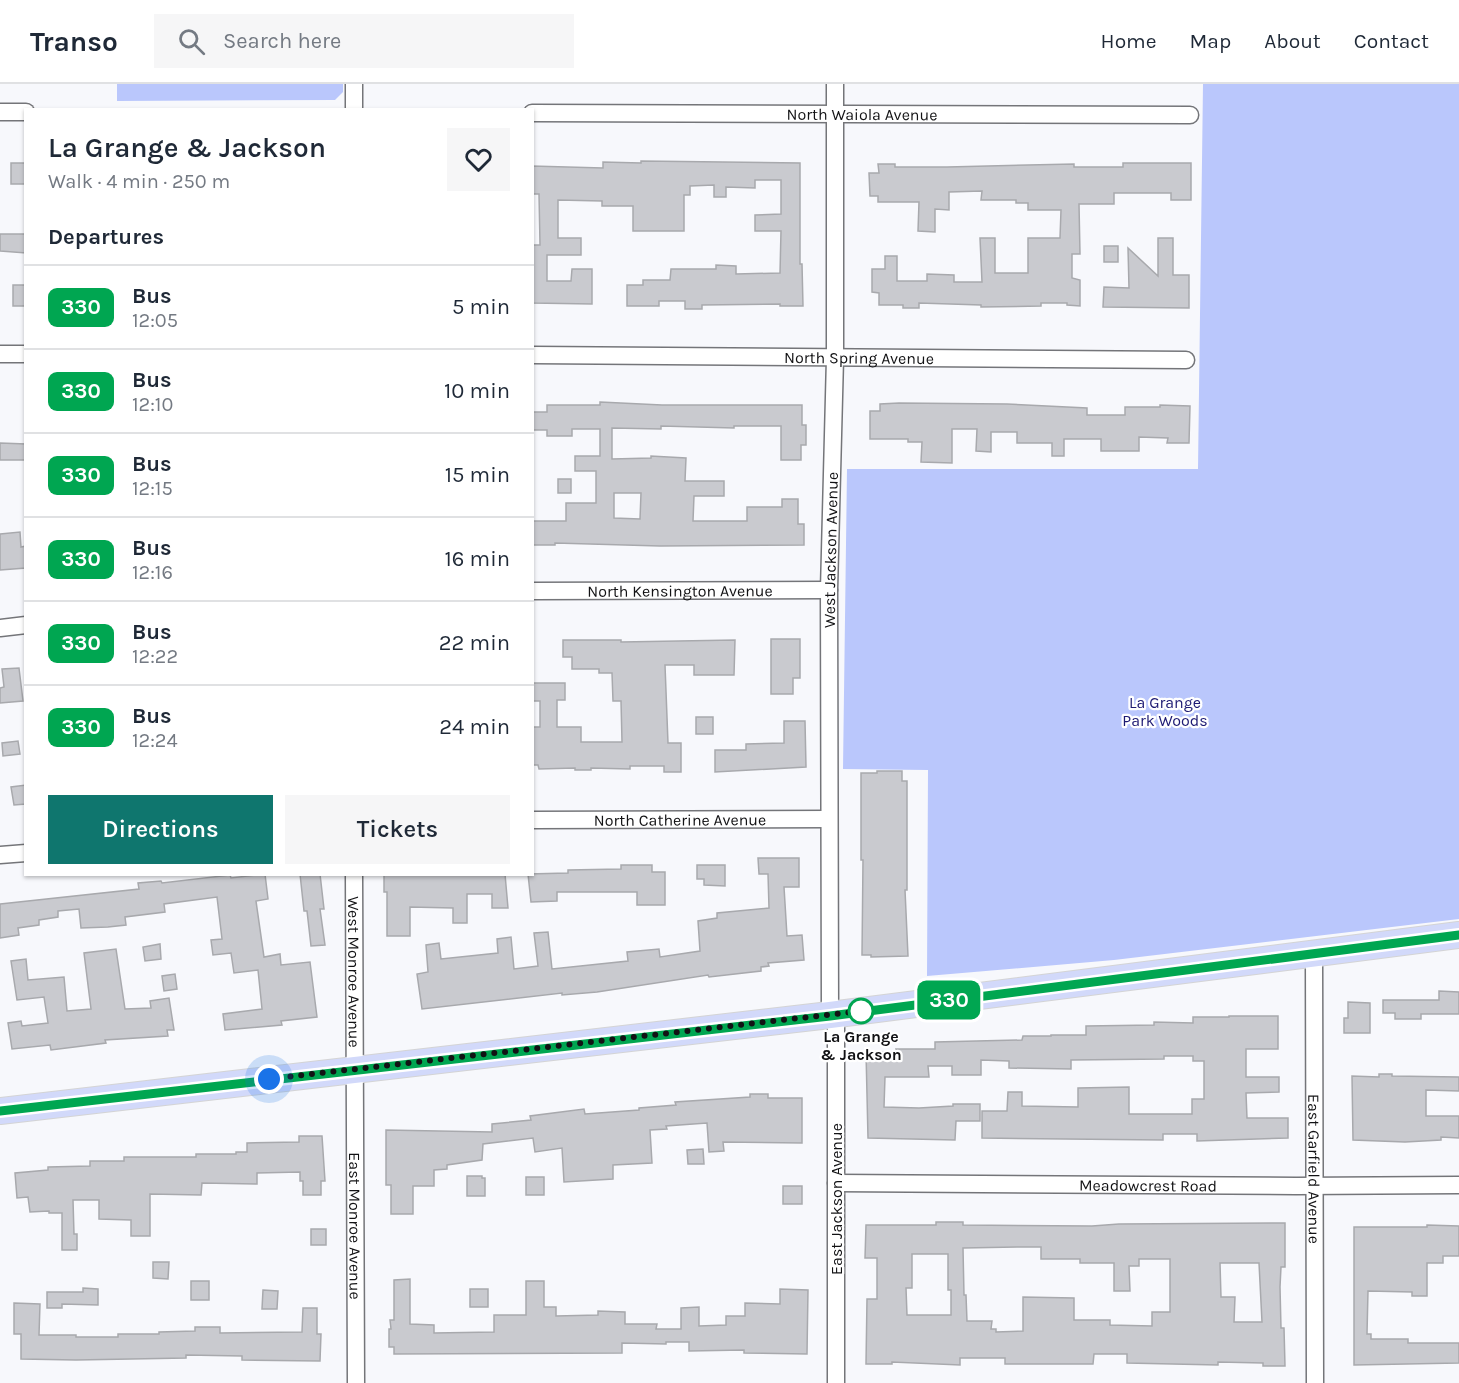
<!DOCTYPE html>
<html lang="en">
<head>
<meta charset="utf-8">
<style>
  body { margin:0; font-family:Karla,sans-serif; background:#f6f6f7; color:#1f2937; height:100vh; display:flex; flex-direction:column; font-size:22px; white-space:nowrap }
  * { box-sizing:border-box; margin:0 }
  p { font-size:20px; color:#747a83 }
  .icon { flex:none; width:33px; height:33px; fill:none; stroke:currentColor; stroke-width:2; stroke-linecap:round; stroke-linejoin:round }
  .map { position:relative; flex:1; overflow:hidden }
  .panel { position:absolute; left:24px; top:24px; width:510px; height:768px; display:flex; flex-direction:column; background:#fff; border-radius:0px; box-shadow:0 2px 4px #0004 }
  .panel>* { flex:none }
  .badge { padding:0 12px; border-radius:9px; font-size:21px; line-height:39px }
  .you { position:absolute; width:30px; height:30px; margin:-15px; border:4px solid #fff; border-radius:50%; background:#1a73e8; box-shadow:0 0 0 9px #1a73e833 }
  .map>.badge { position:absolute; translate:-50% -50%; box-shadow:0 0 0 3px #fff }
  h2 { padding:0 24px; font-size:22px; line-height:54px }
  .round { display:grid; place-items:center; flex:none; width:63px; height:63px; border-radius:0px; background:#f6f6f7 }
  .summary { display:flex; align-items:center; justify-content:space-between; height:102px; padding:0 24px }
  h1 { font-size:28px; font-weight:600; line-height:45px }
  .button { display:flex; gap:12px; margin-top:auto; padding:12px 24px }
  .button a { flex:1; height:69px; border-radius:0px; background:#0f766e; color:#fff; font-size:24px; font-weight:600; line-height:69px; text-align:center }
  .button a+a { background:#f6f6f7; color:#1f2937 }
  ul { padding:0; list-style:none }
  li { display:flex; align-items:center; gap:18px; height:84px; padding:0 24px; border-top:2px solid #e0e1e3 }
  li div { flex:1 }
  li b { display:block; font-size:22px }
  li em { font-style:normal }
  li .badge { min-width:66px; font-weight:700; text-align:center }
  header { display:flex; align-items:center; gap:36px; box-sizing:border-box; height:84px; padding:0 30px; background:#fff; border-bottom:2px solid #e0e1e3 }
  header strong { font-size:28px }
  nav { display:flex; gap:33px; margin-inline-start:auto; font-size:21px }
  .search { width:420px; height:54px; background:#f6f6f7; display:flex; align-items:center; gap:15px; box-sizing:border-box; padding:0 21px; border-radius:0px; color:#747a83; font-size:22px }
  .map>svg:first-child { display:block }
  .green { fill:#bac7fc }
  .building { fill:#c9cacf; stroke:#a8a9ad; stroke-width:1.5; fill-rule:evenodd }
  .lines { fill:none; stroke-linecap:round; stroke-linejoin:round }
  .minor-casing { stroke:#747579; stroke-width:19 }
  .primary-casing { stroke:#d4d4d5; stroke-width:28 }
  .minor { stroke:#fff; stroke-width:16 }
  .primary { stroke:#d2d9fa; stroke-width:26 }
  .line-casing { stroke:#fff; stroke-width:14 }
  .line { stroke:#00a651; stroke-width:9 }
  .walk { stroke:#121214; stroke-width:6; stroke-dasharray:0 10.8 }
  .stop-dot { fill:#fff; stroke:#00a651; stroke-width:3 }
  .labels { text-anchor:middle; stroke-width:4.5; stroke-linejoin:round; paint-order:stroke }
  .street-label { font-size:16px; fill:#121214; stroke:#fff }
  .park-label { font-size:16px; fill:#1d1a73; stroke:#fff }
  .stop-label { font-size:16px; font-weight:bold; fill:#121214; stroke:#fff }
</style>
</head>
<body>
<header>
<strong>Transo</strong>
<div class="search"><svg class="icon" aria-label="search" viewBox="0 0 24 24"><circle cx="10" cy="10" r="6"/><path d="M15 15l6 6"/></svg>Search here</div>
<nav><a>Home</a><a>Map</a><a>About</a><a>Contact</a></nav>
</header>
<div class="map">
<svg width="1459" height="1299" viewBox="0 0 1459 1299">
  <rect width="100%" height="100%" fill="#f7f8fc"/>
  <!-- green -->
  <path class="green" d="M117,0H343V8L335,16L117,17Z
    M1203,0H1459V835L1114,876L927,892L928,686L843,685L847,385H1198Z"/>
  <!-- building -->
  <path class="building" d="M641,77L800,79V180H802L803,222H780V220L702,221V225H685V217H659V222H627V201H643V196H670L671,185H716V181L736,182V190L780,189L781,147H755V131L781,130V96H755V104L726,103V113H714V101L690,102V111H684V147H633V122H602V117L558,116V154H581V171H547V197H571L572,185H592V220L532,219L533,161H540L539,110H532V82L603,84V78L641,79Z
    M11,79H26V100H11Z
    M1123,79H1191V116H1171V109H1114V120H1079L1080,170H1072V194L1080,196V222L1067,221V219H1041V222L981,223V221L919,219V224H903V221H879V209L872,208V185H885V172H897V197H927V190L954,191V198H982L980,154H995V189H1028V154H1060L1061,126H1028V119H1016V116H981L982,107L949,108V126L935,125V148L918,147L919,118H878V112H870L869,89H879L878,80H895V83H947L1074,80V83H1123Z
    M0,150H26V169L0,167Z
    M1158,154H1173V191H1189V224L1103,223L1104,203L1129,204L1128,164L1158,192Z
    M1104,162H1118V178H1104Z
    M13,201H26V222H13Z
    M600,318L662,321H802V341H806V361H801V376H781V342H734V344L661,342V345L612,344V375L651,374V372L686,374L685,397H724V412H694L693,437H747V423H782V415H798V440H804V461L660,462L555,459V461H532V437H566V419H596V387H575V372H600V345H572V352H547V346H532V328H547V321H600ZM614,409H641L640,435L614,434Z
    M899,319L1007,320L1087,324V331H1125V323H1160V321L1190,322L1189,359H1167L1168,354L1139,353V367H1101V355H1064V372H1052V359H1017V348H991V368L976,367L977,345H952V379L921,378L922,358H908V355H870V327H880V320Z
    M0,359L26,360V376H0Z
    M558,395H571V409H558Z
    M20,448L21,463L26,462V484L0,486V450Z
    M771,555H800V594H793V610H771Z
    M563,556H621V558L735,556L734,591H694V581H665L668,659H681V688H664V682H630V685L591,684V686H575V684L539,685L538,681H532V643H540V617H532V599H565V616H557V643H581V658H622L621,617H613L612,589H599V585H572V573H563Z
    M19,584L23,617L0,619V604L4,603L2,585Z
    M696,633H713V650H696Z
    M784,637H805L806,683L715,688V666H746V660L784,659Z
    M18,657L20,670L3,672L2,659Z
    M877,687H902V697H907V806H905L908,872L871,873V871H862L863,776H861V689H877Z
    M26,701V720L14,721L11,703Z
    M758,774H799V803H784L787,852L802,851L804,876L768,879L769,882L761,883V887L709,893L708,891L597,908L562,911V909L422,925L417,890L428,888L426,861L439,859L441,875L498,869L497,855L511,853L514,885L538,882L534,849L548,848L552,885L628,877L627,868L659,865L660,873L700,867L698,837L717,834V829L769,824L768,790H759Z
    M621,781H652V788H665V821H637V808H557V817L531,818L528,790L568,789V786L621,785Z
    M697,781H725V802L704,801V795H697Z
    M265,790L268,815L256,817L264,873L280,870L281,881L310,878L317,933L281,937L282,941L225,946L223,930L262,925L258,886L234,889L231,869L213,871L211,856L222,855L217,813L164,820L165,828L125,833L126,841L108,843L81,844L79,825L58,827V833L39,836V841L18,844L19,851L0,854V820L139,805L138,799L161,797L162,799L230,791L231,794Z
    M300,790H320L324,825H320L325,861L311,862L307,827H304Z
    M384,790H505L508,824H492V810H467V839H453V824L410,823V852H387V808H384Z
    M160,860L161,875L145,877L143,863Z
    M116,865L125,925L151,924L150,917L169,914L174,946H167L168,952L105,956L106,959L51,966L50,961L12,965L8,939L21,937L22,942L48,939L44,913L17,916L11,877L26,875L28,896L64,893L67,927L91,925L84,869Z
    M175,890L177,905L164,907L162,892Z
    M1439,907L1459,908V930H1421V935H1395V929H1383V916H1439Z
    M1348,918L1370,919V949H1344V934H1348Z
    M1229,932H1278V965H1246V993H1279V1008L1246,1009L1247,1034H1288V1054L1197,1057V1050H1163V1056L982,1054V1027H1007L1008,1008H1022V1022L1078,1023V1004L1129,1003V1030H1192V1015H1204V977H1193V972H1164V975L1071,976V985L1009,984V977L981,976V991H952V982H928L929,993H885L884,1023L919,1024L953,1022V1020H980V1037H956L955,1056L868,1054L866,968H897L896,965H935V958L1022,956L1023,952H1051V951H1086V942L1154,941V938L1193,939V933H1229Z
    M1379,990H1392V992L1459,993V1007L1426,1006V1032H1459V1054L1441,1053V1056L1405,1058L1353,1056L1352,992L1379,993Z
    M750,1010H768V1014H802V1059L723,1058L724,1067L709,1068L707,1039L666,1042L667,1045L650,1046L652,1079L613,1081V1095L564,1098L562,1064L535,1068L533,1054L483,1060L482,1076L447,1081V1085L434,1086V1102H413V1130H391V1101H386V1046L492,1048V1040L531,1036L530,1032L584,1025L585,1030L639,1026V1024L676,1021L675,1018L750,1013Z
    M299,1052H322L325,1097H321V1111H303V1097H300V1088L257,1089V1100L202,1099L201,1111L150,1110V1152H131V1136L99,1135V1116H73L74,1150H77V1166H62V1129H49V1127L30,1128L28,1113L17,1114L15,1089L48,1086V1083L90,1082V1077H124V1073H196V1070H236V1068H247V1059L299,1058Z
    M703,1065L704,1080H688L687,1066Z
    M467,1092H482V1094H485V1112H467Z
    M526,1093H544V1111H526Z
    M783,1102H802V1120H783Z
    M936,1138H963V1141L1092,1142L1119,1140L1285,1139V1183H1281L1280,1203L1281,1244H1284L1285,1282H1263V1279L1218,1278V1281L1127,1279V1270H1094L1093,1280H1005V1274H960V1281L892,1278V1280H866L867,1215H877V1174H865L866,1141H936ZM1017,1163H1041V1175H1080V1179H1114V1207H1130L1129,1182H1139V1175H1170V1228H1152V1242L1110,1241V1236H1074V1214L1023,1213V1247L996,1248V1245H991L992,1237H967L966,1211H964L963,1164ZM912,1170H948V1206H951V1231H907L906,1204H912ZM1220,1179H1259L1262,1238H1234L1235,1213H1221Z
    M1427,1141L1459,1142V1172H1443V1179H1427V1212H1412V1208L1368,1207L1367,1250H1371V1255H1408V1259H1459V1279L1354,1281V1143H1427Z
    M311,1145H326V1161H311Z
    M153,1178H169L168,1195L153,1194Z
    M410,1195V1240L434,1241V1249L494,1248V1231H526V1197H544V1223H556V1232L598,1231V1227L625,1228V1240H657L656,1245H681V1224L699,1223V1242L726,1241V1232H745V1219L780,1220V1205L808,1206L807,1270L744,1269V1266L689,1267V1258H666V1260L622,1259V1269L394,1270V1263H389V1245H391L390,1236H394V1196Z
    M191,1197H209V1216H191Z
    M83,1204L98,1205V1221L62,1220V1224H47V1208H83Z
    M470,1205H488V1223H470Z
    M263,1206L278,1207L277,1225H262Z
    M14,1219L40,1220L39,1251H76V1253H118V1250H159V1248L195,1247V1243H220V1249L302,1248L303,1224H317V1250H321L320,1277L242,1276V1272L186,1271V1274L76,1276L21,1275V1250H14Z"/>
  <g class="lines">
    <!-- minor casing -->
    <g class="minor-casing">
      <g id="minor">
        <path d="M354,0V26"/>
        <path d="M0,28H26"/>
        <path id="s1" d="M532,29L1190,31"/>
        <path d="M0,270H26"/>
        <path id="s2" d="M532,271L1186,276"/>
        <path id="s3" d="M532,507L829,506"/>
        <path d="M0,544L26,541"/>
        <path id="s4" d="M532,736L829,735"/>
        <path d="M0,771L26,769"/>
        <path id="s5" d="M354,790L356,1299"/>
        <path id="s6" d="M1314,871L1315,1299"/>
        <path id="s7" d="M830,931L829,506L835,274V0"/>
        <path d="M836,931V1299"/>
        <path id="s8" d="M836,1099L1296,1102L1459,1101"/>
      </g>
    </g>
    <!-- primary casing -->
    <g class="primary-casing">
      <path id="primary" d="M0,1027L830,931L1459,851"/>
    </g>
    <!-- minor -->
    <use href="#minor" class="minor"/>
    <!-- primary -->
    <use href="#primary" class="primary"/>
  </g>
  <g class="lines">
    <!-- line casing -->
    <g class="line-casing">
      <path id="line" d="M0,1027L830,932L1459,851"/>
    </g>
    <!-- line -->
    <use href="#line" class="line"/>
    <!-- walk -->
    <path class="walk" d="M269,995L861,927"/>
  </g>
  <!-- markers -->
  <circle class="stop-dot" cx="861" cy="927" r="12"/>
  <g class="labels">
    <!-- street labels -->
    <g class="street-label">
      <text dy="6" stroke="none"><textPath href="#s1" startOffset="330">North Waiola Avenue</textPath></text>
      <text dy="6" stroke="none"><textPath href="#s2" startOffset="327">North Spring Avenue</textPath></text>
      <text dy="6" stroke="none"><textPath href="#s7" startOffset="465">West Jackson Avenue</textPath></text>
      <text dy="6" stroke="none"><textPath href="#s3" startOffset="148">North Kensington Avenue</textPath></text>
      <text dy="6" stroke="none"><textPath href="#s4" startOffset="148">North Catherine Avenue</textPath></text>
      <text dy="6" stroke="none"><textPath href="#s5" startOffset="98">West Monroe Avenue</textPath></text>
      <text dy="6" stroke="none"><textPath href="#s6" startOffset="214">East Garfield Avenue</textPath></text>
      <text dy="6" stroke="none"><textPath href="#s8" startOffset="312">Meadowcrest Road</textPath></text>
      <text transform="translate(836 1115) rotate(-90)" y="6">East Jackson Avenue</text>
      <text dy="6" stroke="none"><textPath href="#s5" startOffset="352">East Monroe Avenue</textPath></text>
    </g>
    <!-- park labels -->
    <g class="park-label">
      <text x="1165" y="624">La Grange<tspan x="1165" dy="18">Park Woods</tspan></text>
    </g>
    <!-- stop labels -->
    <g class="stop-label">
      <text x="861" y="958">La Grange<tspan x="861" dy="18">&amp; Jackson</tspan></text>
    </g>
  </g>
</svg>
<div class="you" style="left:269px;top:995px"></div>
<b class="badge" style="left:949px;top:916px;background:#00a651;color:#fff">330</b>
<section class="panel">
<div class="summary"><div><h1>La Grange &amp; Jackson</h1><p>Walk · 4 min · 250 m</p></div><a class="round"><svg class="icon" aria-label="heart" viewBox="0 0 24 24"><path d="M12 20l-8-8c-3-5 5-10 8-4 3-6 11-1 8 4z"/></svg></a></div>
<h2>Departures</h2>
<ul>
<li><span class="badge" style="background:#00a651;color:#fff">330</span><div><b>Bus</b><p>12:05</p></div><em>5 min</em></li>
<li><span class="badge" style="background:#00a651;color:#fff">330</span><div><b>Bus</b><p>12:10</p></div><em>10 min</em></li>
<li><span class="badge" style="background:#00a651;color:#fff">330</span><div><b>Bus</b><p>12:15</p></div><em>15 min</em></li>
<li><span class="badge" style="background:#00a651;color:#fff">330</span><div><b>Bus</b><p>12:16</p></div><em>16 min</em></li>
<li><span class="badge" style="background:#00a651;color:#fff">330</span><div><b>Bus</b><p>12:22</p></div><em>22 min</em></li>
<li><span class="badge" style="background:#00a651;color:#fff">330</span><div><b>Bus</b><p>12:24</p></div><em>24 min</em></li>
</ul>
<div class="button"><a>Directions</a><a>Tickets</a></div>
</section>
</div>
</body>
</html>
